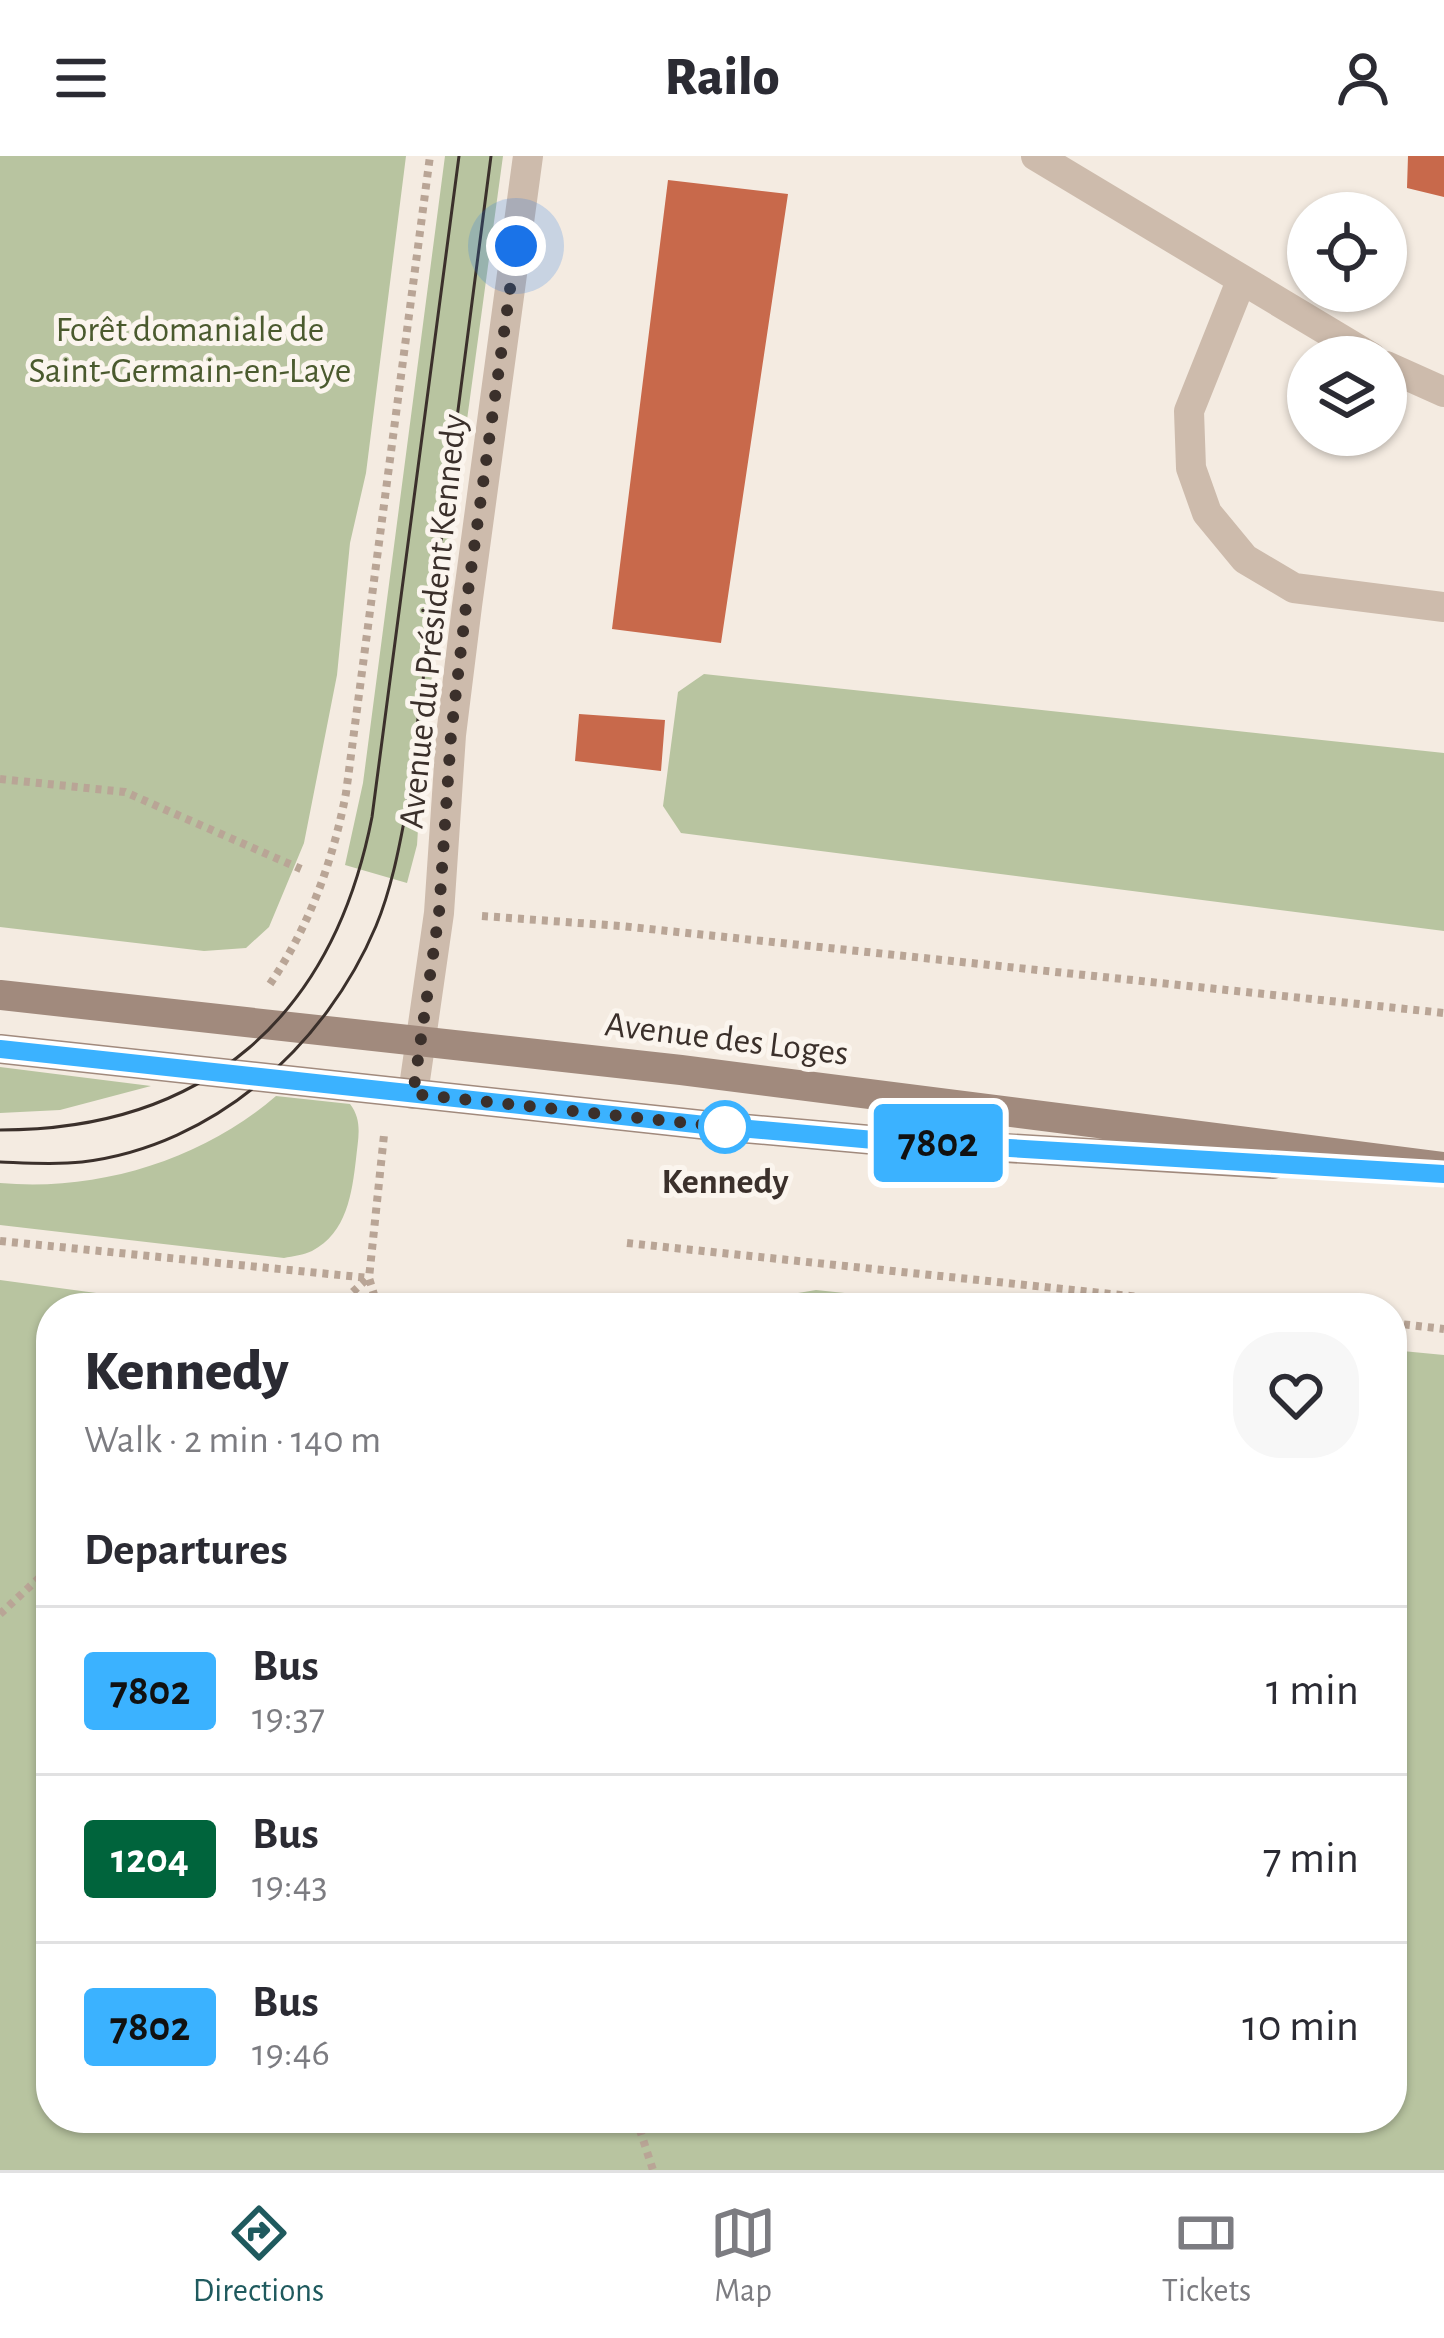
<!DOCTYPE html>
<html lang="en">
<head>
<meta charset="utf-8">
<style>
  body { margin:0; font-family:"Alegreya Sans",sans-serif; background:#f7f7f7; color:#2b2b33; height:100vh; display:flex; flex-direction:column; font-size:45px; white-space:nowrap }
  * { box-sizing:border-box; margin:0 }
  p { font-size:39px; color:#7c7c81 }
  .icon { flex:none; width:66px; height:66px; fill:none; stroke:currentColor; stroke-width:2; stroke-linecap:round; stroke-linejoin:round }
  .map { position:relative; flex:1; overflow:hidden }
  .panel { position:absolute; left:36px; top:1137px; width:1371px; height:840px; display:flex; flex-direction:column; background:#fff; border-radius:48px; box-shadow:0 3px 9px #0004 }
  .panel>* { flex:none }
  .badge { padding:0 24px; border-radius:9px; font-size:42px; line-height:78px }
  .tools { position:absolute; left:1287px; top:36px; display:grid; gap:24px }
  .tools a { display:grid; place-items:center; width:120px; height:120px; border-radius:50%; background:#fff; box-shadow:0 3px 9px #0004; font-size:60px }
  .you { position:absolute; width:60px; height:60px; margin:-30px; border:9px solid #fff; border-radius:50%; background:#1a73e8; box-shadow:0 0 0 18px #1a73e833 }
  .map>.badge { position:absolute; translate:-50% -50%; box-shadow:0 0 0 6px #fff }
  h2 { padding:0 48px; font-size:45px; line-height:108px }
  .round { display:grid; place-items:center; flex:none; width:126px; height:126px; border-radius:48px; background:#f7f7f7 }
  .head { display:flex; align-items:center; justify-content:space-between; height:204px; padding:0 48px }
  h1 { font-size:57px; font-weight:800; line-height:90px }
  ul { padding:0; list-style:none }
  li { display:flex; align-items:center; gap:36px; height:168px; padding:0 48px; border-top:3px solid #e1e1e2 }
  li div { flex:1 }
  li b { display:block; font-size:45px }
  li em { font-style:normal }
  li .badge { min-width:132px; font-weight:700; text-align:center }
  header { display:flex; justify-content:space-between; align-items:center; height:156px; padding:0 48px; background:#fff; font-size:54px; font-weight:800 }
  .tab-bar { display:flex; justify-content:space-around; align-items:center; height:168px; border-top:3px solid #e1e1e2; background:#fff; font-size:33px; color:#7c7c81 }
  .tab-bar a { display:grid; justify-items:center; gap:6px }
  .tab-bar .active { color:#1f5a5e }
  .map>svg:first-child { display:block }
  .green { fill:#b8c4a0 }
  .building { fill:#c8694b }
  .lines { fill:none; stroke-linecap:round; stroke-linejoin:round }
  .path { stroke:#b9a596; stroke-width:8; stroke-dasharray:6 6; stroke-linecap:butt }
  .minor { stroke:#cdbbac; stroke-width:30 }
  .secondary { stroke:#a18a7d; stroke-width:30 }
  .tram { stroke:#3b302b; stroke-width:3 }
  .line-casing { stroke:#fff; stroke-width:27 }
  .line { stroke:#3bb2ff; stroke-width:18 }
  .walk { stroke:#3b302b; stroke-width:12; stroke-dasharray:0 21.6 }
  .stop-dot { fill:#fff; stroke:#3bb2ff; stroke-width:6 }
  .labels { text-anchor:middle; stroke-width:10; stroke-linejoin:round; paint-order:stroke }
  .park-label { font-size:36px; fill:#4a5a2e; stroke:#fbf5ee }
  .street-label { font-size:36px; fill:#3b302b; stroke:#fbf5ee }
  .stop-label { font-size:36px; font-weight:bold; fill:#3b302b; stroke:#fbf5ee }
</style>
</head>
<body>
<header><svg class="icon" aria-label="menu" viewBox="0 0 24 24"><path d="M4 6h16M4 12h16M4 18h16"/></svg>Railo<svg class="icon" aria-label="person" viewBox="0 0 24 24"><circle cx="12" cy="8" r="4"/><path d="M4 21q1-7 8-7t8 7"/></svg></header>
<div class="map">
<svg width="1444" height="2014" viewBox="0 0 1444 2014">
  <rect width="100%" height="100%" fill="#f4ebe1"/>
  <!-- green -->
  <path class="green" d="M0,0H406L366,317L350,387L337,519L304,687L269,771L246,792L204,795L0,771Z
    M445,0H503L424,579L417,689L407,727L345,709L363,627Z
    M704,518L1444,597V775L681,677L663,650L678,536Z
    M0,911L151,930L60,954L0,957Z
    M276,940L350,948C363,965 358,982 356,1003C352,1037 347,1077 312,1095C304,1099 293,1100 284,1102L0,1069V1027C97,1036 202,1004 276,940Z
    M0,1124L207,1152H51V1962H1392V1194L1444,1199V2014H0Z
    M816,1134L987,1152H708Z"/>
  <!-- building -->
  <path class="building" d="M1408,0H1444V41L1407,32Z
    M668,24L788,38L721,487L612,473Z
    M579,558L665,564L661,615L575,605Z"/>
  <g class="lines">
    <!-- path -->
    <path class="path" d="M0,623L125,636L301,713
      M482,760L621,770L1444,857
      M270,828C309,771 333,705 346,637L430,0
      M0,1085L369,1122
      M627,1087L1244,1152
      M335,1152L367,1123
      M378,1152L369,1122L384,979
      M1392,1167L1444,1173
      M0,1458L51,1411
      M636,1962L653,2014"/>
    <!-- minor -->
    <path class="minor" d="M1036,0L1371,201
      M1241,125L1189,255L1191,312L1207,357L1245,403L1294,432L1444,451
      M1386,210L1444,236
      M413,938L439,757L451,579L467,450L528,0"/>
    <!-- secondary -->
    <path class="secondary" d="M0,839L681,914L1444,1011
      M0,893L705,969L874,984L1273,1008"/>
    <!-- tram -->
    <path class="tram" d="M0,974C205,974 333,861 372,661L459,0
      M0,1006C27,1007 55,1009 82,1006C215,990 326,889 376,770C391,734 399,693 406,655L491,0"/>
  </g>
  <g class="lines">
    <!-- line casing -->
    <g class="line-casing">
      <path id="line" d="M0,893L705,969L874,984L1444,1018"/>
    </g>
    <!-- line -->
    <use href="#line" class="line"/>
    <!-- walk -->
    <path class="walk" d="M516,90L466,450L451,579L439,757L413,938L725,971"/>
  </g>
  <!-- markers -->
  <circle class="stop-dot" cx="725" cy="971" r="24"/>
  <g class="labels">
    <!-- park labels -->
    <g class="park-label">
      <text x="190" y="185">Forêt domaniale de<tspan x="190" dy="41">Saint-Germain-en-Laye</tspan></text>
    </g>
    <!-- street labels -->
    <g class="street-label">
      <text transform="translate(431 465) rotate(-84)" y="13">Avenue du Président Kennedy</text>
      <text transform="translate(727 881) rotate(7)" y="13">Avenue des Loges</text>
    </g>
    <!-- stop labels -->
    <g class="stop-label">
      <text x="725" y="1037">Kennedy</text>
    </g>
  </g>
</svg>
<div class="tools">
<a><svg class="icon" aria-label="locate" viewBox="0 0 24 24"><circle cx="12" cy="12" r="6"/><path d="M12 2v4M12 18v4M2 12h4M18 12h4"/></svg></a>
<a><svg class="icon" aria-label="layers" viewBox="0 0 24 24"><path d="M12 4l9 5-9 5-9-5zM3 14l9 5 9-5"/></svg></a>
</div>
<div class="you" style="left:516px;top:90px"></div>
<b class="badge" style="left:938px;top:987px;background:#3bb2ff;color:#111">7802</b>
<section class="panel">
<div class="head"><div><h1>Kennedy</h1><p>Walk · 2 min · 140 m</p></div><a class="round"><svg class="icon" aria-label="heart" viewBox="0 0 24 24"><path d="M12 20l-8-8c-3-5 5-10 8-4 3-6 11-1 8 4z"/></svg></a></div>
<h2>Departures</h2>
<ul>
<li><span class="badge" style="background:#3bb2ff;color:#111">7802</span><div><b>Bus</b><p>19:37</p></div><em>1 min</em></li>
<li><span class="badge" style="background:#00643c;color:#fff">1204</span><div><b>Bus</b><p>19:43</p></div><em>7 min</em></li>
<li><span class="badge" style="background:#3bb2ff;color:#111">7802</span><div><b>Bus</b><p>19:46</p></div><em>10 min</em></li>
</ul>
</section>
</div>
<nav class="tab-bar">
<a class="active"><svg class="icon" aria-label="directions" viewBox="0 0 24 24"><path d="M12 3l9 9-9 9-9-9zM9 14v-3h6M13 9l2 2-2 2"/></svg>Directions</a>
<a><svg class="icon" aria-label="map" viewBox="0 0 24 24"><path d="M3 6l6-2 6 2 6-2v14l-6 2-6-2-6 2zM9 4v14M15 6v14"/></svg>Map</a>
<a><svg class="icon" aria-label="tickets" viewBox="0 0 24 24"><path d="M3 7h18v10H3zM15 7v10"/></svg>Tickets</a>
</nav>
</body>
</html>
